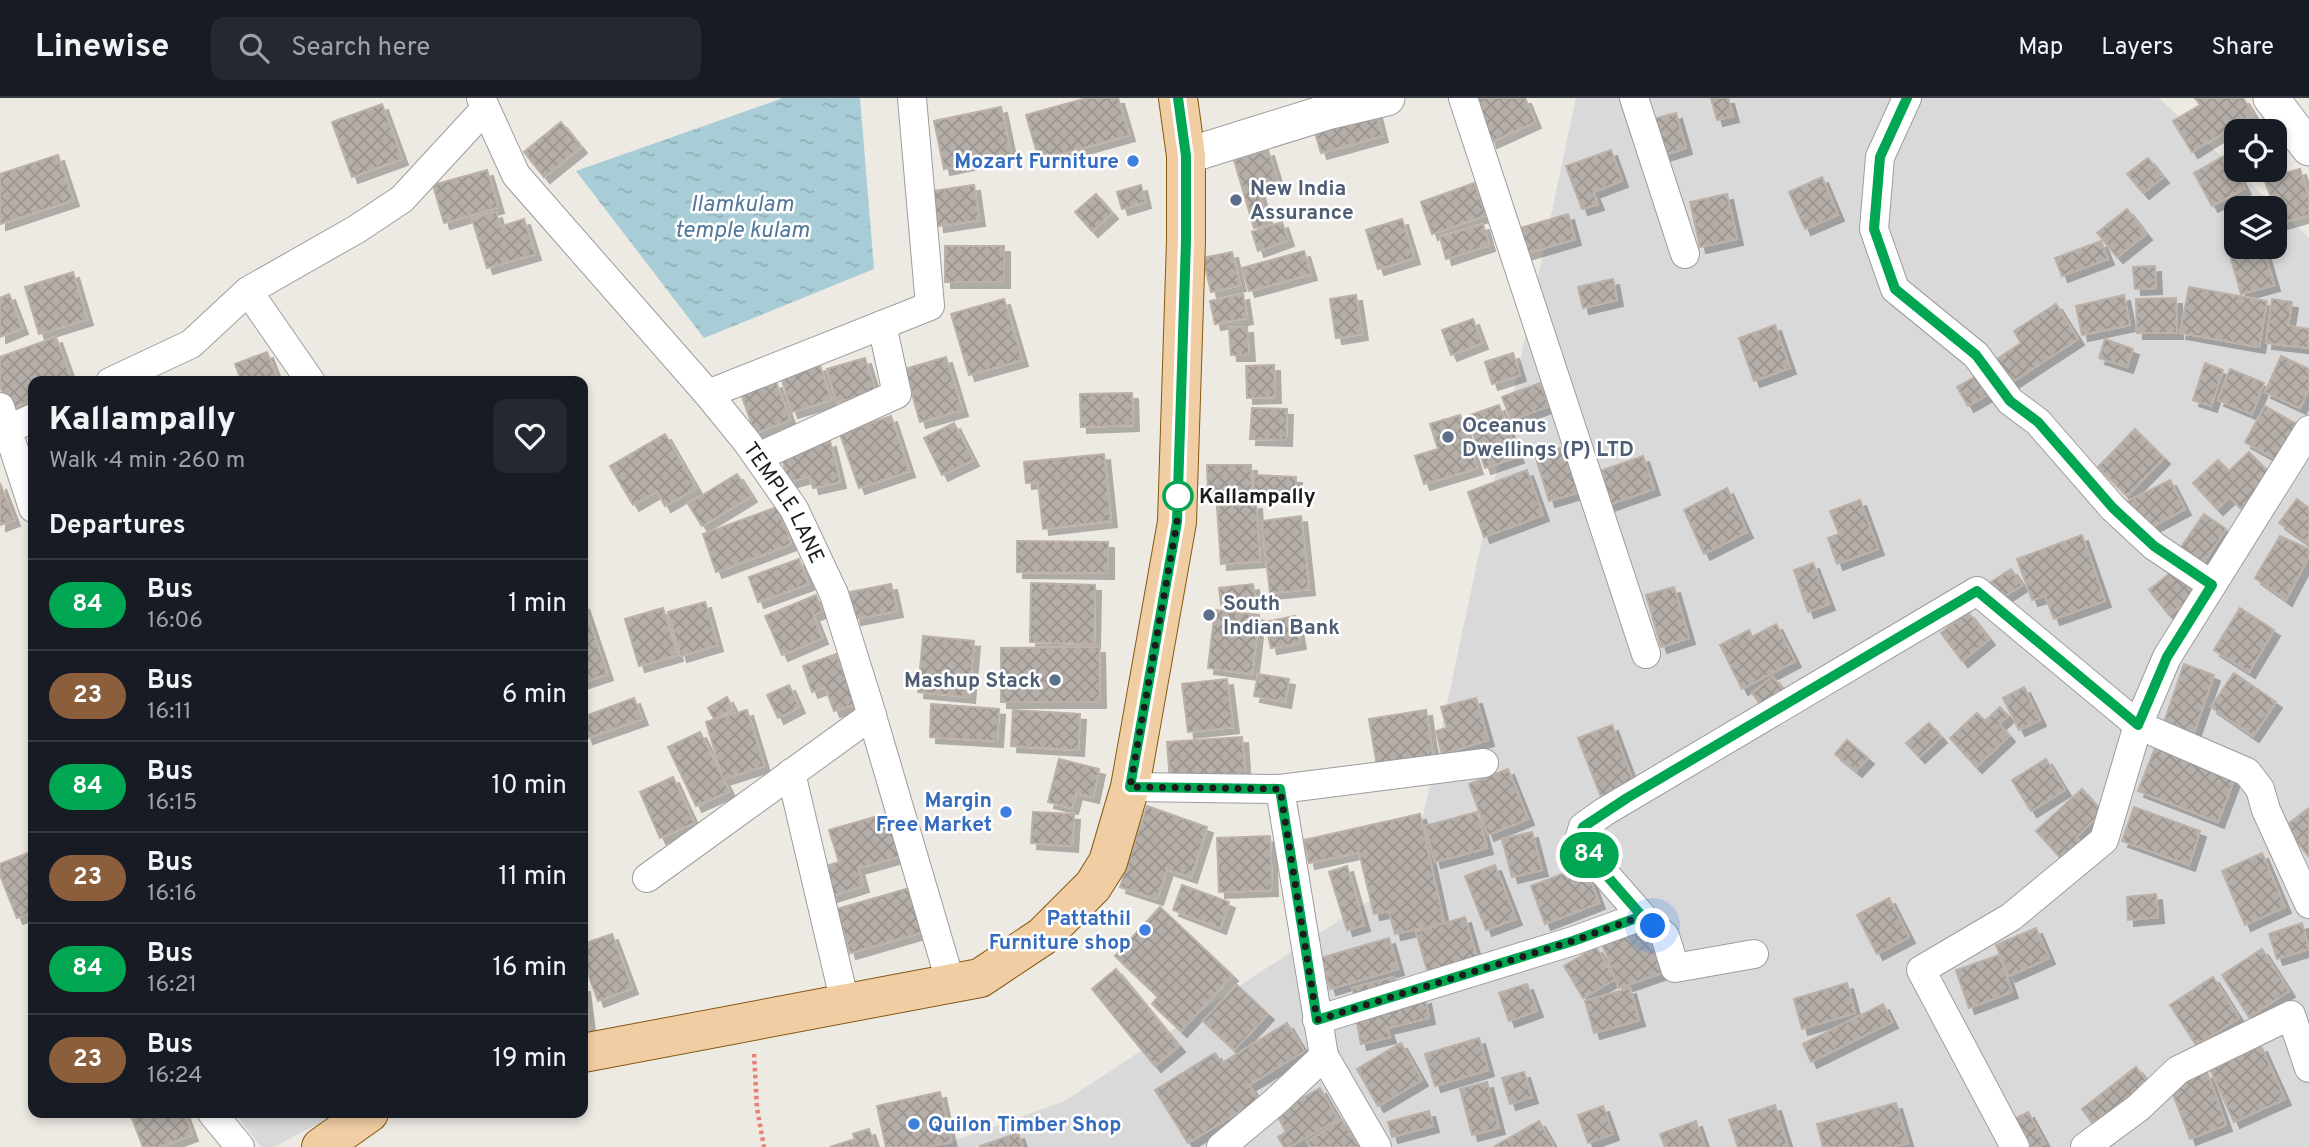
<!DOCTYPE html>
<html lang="en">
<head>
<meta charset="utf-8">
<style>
  body { margin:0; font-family:Overpass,sans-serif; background:#242831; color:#f1f3f6; height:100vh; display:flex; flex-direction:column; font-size:26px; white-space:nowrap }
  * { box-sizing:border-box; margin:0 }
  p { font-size:23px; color:#9ea1a6 }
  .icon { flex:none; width:38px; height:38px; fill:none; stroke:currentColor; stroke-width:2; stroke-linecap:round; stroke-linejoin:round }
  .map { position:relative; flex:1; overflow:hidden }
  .panel { position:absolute; left:28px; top:278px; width:560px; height:742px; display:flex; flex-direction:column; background:#171b24; border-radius:14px; box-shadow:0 4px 10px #0003 }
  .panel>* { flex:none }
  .badge { padding:0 14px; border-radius:23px; font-size:24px; line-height:46px }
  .buttons { position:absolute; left:2224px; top:21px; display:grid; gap:14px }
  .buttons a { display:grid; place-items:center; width:63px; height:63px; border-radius:14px; background:#171b24; box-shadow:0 4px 10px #0003; font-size:35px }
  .you { position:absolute; width:35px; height:35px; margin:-18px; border:5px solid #fff; border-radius:50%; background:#1a73e8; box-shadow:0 0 0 10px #1a73e833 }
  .map>.badge { position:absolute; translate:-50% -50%; box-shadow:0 0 0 4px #fff }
  h2 { padding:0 21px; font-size:26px; line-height:63px }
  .round { display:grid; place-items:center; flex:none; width:74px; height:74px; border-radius:14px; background:#242831 }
  .overview { display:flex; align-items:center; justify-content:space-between; height:119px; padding:0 21px }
  h1 { font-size:33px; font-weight:800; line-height:52px }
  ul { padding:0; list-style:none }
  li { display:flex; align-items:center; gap:21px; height:91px; padding:0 21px; border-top:2px solid #363941 }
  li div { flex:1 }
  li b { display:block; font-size:26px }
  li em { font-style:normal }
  li .badge { min-width:77px; font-weight:700; text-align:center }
  header { display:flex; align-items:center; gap:42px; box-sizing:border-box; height:98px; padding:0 35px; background:#171b24; border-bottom:2px solid #363941 }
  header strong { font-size:33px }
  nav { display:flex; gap:38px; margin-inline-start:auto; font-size:24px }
  .search { width:490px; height:63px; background:#242831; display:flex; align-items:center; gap:18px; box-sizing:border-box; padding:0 24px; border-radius:14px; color:#9ea1a6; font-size:26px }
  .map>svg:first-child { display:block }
  .residential { fill:#dad9d9; fill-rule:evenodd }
  .water { fill:url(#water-ripples) }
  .building { fill:url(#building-cross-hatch); stroke:#bcb0a7; stroke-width:2; filter:url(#shadow) }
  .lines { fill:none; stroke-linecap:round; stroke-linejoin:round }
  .minor-casing { stroke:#9d9d9d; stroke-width:30 }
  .tertiary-casing { stroke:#9d9d9d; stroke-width:37 }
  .primary-casing { stroke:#855a10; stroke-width:40 }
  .path { stroke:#ea7f77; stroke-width:4.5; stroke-dasharray:3.5 3.5; stroke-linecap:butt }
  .minor { stroke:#fff; stroke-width:28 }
  .tertiary { stroke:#fff; stroke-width:35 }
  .primary { stroke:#f1cda4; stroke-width:38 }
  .line-casing { stroke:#fff; stroke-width:16 }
  .line { stroke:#00a651; stroke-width:10 }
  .walk { stroke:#1c1c1c; stroke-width:7; stroke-dasharray:0 12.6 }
  .shop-dot { fill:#3f7fe0; stroke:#fff; stroke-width:2.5 }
  .service-dot { fill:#5c6f8a; stroke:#fff; stroke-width:2.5 }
  .stop-dot { fill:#fff; stroke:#00a651; stroke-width:3.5 }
  .labels { text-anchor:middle; stroke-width:5; stroke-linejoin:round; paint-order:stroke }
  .shop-label { font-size:21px; font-weight:bold; fill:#366cbe; stroke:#fff; text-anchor:end }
  .service-label { font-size:21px; font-weight:bold; fill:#4e5e75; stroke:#fff; text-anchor:start }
  .stop-label { font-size:21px; font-weight:bold; fill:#1c1c1c; stroke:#fff; text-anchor:start }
  .street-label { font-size:21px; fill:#1c1c1c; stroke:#fff }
  .water-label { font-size:23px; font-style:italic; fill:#51789a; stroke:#fff }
</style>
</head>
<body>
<header>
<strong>Linewise</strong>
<div class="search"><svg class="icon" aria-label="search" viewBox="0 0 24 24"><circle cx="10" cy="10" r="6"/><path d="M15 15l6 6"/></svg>Search here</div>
<nav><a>Map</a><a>Layers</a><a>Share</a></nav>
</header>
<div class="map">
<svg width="2309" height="1049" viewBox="0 0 2309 1049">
  <defs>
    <pattern id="water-ripples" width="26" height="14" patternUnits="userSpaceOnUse" patternTransform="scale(1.75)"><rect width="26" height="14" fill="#a8cdd6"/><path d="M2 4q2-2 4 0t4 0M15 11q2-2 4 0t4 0" fill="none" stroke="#90afb7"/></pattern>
    <pattern id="building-cross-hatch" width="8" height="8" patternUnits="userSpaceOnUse" patternTransform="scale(1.75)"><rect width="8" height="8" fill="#b5aea9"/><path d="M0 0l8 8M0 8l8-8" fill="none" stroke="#9b9591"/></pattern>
    <filter id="shadow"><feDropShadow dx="6" dy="6" stdDeviation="0" flood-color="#0004"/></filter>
  </defs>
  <rect width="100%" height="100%" fill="#ede9e3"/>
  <!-- residential -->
  <path class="residential" d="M1576,0H2159L2309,140V1049H925L951,1044L1065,1003L1411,775ZM2236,110H2275V149H2236Z
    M235,1015H338L274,1049H261Z"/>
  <!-- water -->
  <path class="water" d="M783,0H860L874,171L704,240L576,73Z"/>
  <!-- building -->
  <path class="building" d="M1087,0H1118L1129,37L1039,62L1026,17Z
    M1478,0H1525L1535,24L1491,44Z
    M1711,0H1728L1733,18L1717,22Z
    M2195,0H2243L2253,16L2192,54L2173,23L2200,7Z
    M382,6L402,61L352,79L332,24Z
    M1001,9L1011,57L944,71L934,23Z
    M1375,10L1382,38L1321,55L1313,28Z
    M1676,15L1686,50L1657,59L1646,23Z
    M561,24L581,49L544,79L524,54Z
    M1268,52L1277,82L1257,87L1268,126L1254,130L1234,62Z
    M1611,52L1622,83L1593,94L1598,106L1582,111L1566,68Z
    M58,57L73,102L0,126V76Z
    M2226,57L2245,90L2212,108L2194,75Z
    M2148,60L2163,79L2143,95L2127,76Z
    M2300,71L2309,101V117L2278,126L2275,110L2264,81Z
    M487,72L498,109L444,125L433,87Z
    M1822,79L1838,117L1805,131L1789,94Z
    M1474,85L1486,117L1432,136L1421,104Z
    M974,87L979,122L938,128L933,93Z
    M1141,87L1145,104L1122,111L1117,94Z
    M1096,96L1112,115L1092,133L1075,114Z
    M1727,96L1737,141L1700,149L1690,104Z
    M2127,111L2146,136L2117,159L2097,135Z
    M496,114L500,129L524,121L535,156L487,170L472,121Z
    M1568,116L1575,141L1524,156L1517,131Z
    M1402,121L1414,160L1378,171L1366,132Z
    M1282,124L1288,142L1258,153L1252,134Z
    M1483,126L1489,147L1446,161L1440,139Z
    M2101,143L2108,161L2062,178L2055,160Z
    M2236,145V149H2263L2274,187L2241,196L2227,147Z
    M945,148H1004V184H945Z
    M1304,153L1311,176L1249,193L1242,170Z
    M1232,154L1240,187L1211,194L1203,160Z
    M2155,168L2156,190L2135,191L2133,169Z
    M73,174L87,221L39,236L25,189Z
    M1613,181L1617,202L1583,210L1578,189Z
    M2189,189L2267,203L2259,249L2180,235Z
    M9,196L22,230L0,239V200Z
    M1243,196L1247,220L1215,226L1210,203Z
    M1356,197L1362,236L1336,240L1330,201Z
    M2124,197L2130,227L2082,237L2076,208Z
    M2176,200L2177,235H2137L2136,201Z
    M1004,201L1022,262L969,277L951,216Z
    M2272,201L2292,204L2288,228L2309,231L2308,250L2266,245Z
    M2056,206L2078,241L2006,288L1991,265L2021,245L2014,233Z
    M1473,221L1482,245L1451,257L1442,232Z
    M1775,227L1790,270L1754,283L1739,240Z
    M1247,229L1249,257H1231L1229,230Z
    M56,239L72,284H33V302L8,311L0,288V259Z
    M2105,241L2133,251L2127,269L2099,260Z
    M267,254L278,283L242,284L235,266Z
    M1513,255L1520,277L1492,286L1485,264Z
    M2281,258L2309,271V290L2300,310L2265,294Z
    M946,259L962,312L920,324L905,271Z
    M865,260L875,293L837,305L827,271Z
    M2205,265L2223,272L2211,308L2193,302Z
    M820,267L831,302L792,314L781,279Z
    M1274,267L1275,299L1247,300L1246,268Z
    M2230,271L2264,285L2252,316L2218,302Z
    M1982,275L1992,294L1968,308L1957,289Z
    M776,284L790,322L755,335L741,296Z
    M1540,285L1549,308L1511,322L1502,299Z
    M1132,295L1133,327L1081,329L1080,296Z
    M1499,307L1518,359L1485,370L1467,318Z
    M2265,308L2298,327L2279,363L2245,344Z
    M1252,310L1287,311L1286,342L1250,341Z
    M1460,317L1477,370L1424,386L1415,358L1438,351L1430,326Z
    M891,318L909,373L859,390L840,336Z
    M954,325L973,362L942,377L924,340Z
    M2135,331L2164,360L2127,398L2098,369Z
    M665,336L696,390L665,408L657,393L633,407L610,368Z
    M830,343L840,384L813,390L810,378L788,384L781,355Z
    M1570,347L1583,393L1549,403L1535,357Z
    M2249,354L2274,380L2241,411L2230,399L2217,411L2193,385L2218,362L2229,373Z
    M1104,356L1111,423L1043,431L1038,384L1026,385L1024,364Z
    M1643,358L1654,391L1608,407L1597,374Z
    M1207,367H1251L1252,394H1208Z
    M1527,372L1543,417L1484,439L1468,394Z
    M737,376L751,398L702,428L688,406Z
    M1254,377L1296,379V398L1254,396Z
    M2170,382L2185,411L2142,434L2126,404Z
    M0,385L14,422L0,427Z
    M1727,390L1747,434L1704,456L1684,412Z
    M2297,401L2309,410V446L2279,425Z
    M1860,402L1878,451L1837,466L1828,440L1839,436L1830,413Z
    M1256,405L1260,463L1221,466L1217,408Z
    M777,409L791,446L716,474L703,436Z
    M2204,416L2226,431L2203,465L2181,449Z
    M1301,418L1309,491L1270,495L1262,423Z
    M2082,437L2105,503L2054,521L2045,498L2032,502L2017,461Z
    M2280,438L2309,451V458L2286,502L2255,480Z
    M1017,443L1108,444V475L1017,474Z
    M799,461L808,486L758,504L749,479Z
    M1813,465L1829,506L1808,514L1794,472Z
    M2011,471L2022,487L2002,500L1991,484Z
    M2174,472L2195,497L2169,517L2149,492Z
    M1031,485L1095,487L1094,546L1030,544Z
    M891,486L897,513L855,521L850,494Z
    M1253,486L1255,503L1221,507L1219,490Z
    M1674,489L1689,540L1661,549L1646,497Z
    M816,497L822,513L813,517L822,540L782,557L765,518Z
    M705,504L717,547L681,558L668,514Z
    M583,505L607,576L583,584Z
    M663,510L677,557L639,568L625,521Z
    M2240,510L2274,532L2249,574L2214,552Z
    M1215,512L1259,517L1252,576L1208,570Z
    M1968,514L1989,541L1962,563L1941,535Z
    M1295,518L1300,545L1271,550L1265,524Z
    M1776,526L1795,563L1742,591L1720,547L1749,532L1752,539Z
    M923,538L974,543L969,599L918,594Z
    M1099,549L1100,604H1001V550Z
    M836,556L855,606L834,613L825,589L812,594L803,568Z
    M2184,566L2214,577L2193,637L2163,627Z
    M2234,575L2276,604L2253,638L2211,609Z
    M1258,576L1289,581L1285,604L1254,598Z
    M1773,579L1787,597L1766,614L1752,595Z
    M1227,581L1233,629L1188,634L1182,586Z
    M789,587L799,609L778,620L767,597Z
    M2024,589L2040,622L2019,632L2003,600Z
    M727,599L733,611L714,621L708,610Z
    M634,600L642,621L587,640L583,627V619Z
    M1476,600L1488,642L1442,656L1436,633L1447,630L1441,609Z
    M931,606L999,611L997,643L930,639Z
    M2000,609L2008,618L1999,626L2009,638L1976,669L1950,640L1977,615L1985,623Z
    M747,612L764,668L723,681L706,624Z
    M1013,612L1080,616L1078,652L1011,648Z
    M1426,612L1433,659L1377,668L1369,621Z
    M1929,625L1941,639L1919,659L1906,645Z
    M1612,627L1634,686L1601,699L1578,640Z
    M700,634L729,693L696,708L668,649Z
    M1242,639L1245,679L1170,684L1167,644Z
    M1847,642L1868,660L1856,673L1835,656Z
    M2157,645L2236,676L2218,724L2138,693Z
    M1059,661L1099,671L1093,699L1076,695L1072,710L1048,704Z
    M2046,661L2065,692L2031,713L2012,682Z
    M1508,671L1528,721L1488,737L1469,686Z
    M673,679L694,725L660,740L640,694Z
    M2082,691L2102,714L2076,739L2084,748L2066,766L2036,733Z
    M1147,708L1207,729L1191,779L1167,771L1157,801L1120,789Z
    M2134,709L2200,733L2189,767L2122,743Z
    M2309,710V757L2308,758L2285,728Z
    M892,714L904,757L858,770L863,788L831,798L823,769L839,764L829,732Z
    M1033,714L1074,716L1072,748L1031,745Z
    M1477,714L1487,750L1435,764L1425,728Z
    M1420,716L1444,825L1395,836L1389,813L1374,816L1359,754L1309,765L1304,742Z
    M1532,734L1542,772L1512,779L1502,741Z
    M1270,738L1272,792L1219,794L1217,740Z
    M33,753V814L17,820L0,777V766Z
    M2262,755L2285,809L2245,827L2222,773Z
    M1495,767L1516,821L1486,832L1465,778Z
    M1585,767L1599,805L1545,826L1531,788Z
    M1347,768L1364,827L1347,832L1329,774Z
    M1182,787L1229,804L1220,830L1173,812Z
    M913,789L926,833L850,855L837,811Z
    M2156,796L2158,819L2128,822L2127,799Z
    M1889,800L1909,839L1877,856L1857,817Z
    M1160,809L1232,877L1181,933L1152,906L1158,899L1115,858Z
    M1465,819L1478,864L1429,879L1416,834Z
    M2302,825L2309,851L2277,861L2269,836Z
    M1645,828L1662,875L1619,890L1601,843Z
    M2036,830L2049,860L2009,878L1996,847Z
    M612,836L632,890L598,903L583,861V846Z
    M1389,840L1398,871L1330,891L1321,860Z
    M1596,849L1615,881L1583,900L1564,868Z
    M2262,851L2289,893L2249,919L2222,877Z
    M1999,857L2012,894L1969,910L1956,872Z
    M1116,871L1179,948L1155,968L1092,891Z
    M1394,879L1397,894L1356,904L1352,890Z
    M2213,879L2239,920L2196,947L2170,907Z
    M1847,885L1855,915L1802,931L1794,901Z
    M1527,886L1537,913L1509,923L1499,895Z
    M1237,887L1268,916L1234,952L1203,923Z
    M583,888H584L591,943L583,944Z
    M1630,890L1639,922L1594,935L1585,903Z
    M1425,900L1429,920L1387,930L1390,939L1361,946L1355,916Z
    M1883,906L1892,924L1811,964L1803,946Z
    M1287,925L1304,953L1249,987L1258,1002L1188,1045L1155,992L1215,955L1222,965Z
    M1479,940L1488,972L1435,988L1425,956Z
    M1401,945L1422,982L1378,1008L1357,971Z
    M2261,948L2285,1001L2234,1024L2210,971Z
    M2136,969L2149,986L2095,1029L2082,1011Z
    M1524,974L1532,999L1510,1006L1502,980Z
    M2207,974L2226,1027L2190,1041L2170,988Z
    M1487,984L1499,1030L1472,1037L1460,991Z
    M1320,990L1338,1021L1289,1049H1284L1278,1039L1286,1034L1276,1015Z
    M940,994L951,1044L925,1049H886L877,1008Z
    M1896,1005L1908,1045L1893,1049H1823L1817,1026Z
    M1775,1007L1788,1049H1738L1729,1022Z
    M1603,1008L1613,1036L1588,1045L1578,1017Z
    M1429,1013L1433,1028L1392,1039L1388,1024Z
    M2028,1014L2045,1045L2038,1049H2023L2009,1024Z
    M130,1015H184L192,1037L159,1049H143Z
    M1342,1022L1359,1049H1310L1307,1044Z
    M1539,1023L1554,1049H1496L1495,1048Z
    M1696,1023L1705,1049H1665L1660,1036Z
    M869,1031L875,1049H830L855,1041L853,1036Z
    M1018,1035L1023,1049H980V1048Z"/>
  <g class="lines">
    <!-- minor casing -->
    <g class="minor-casing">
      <g id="minor">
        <path id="s1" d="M481,0L516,77L708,296L747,344L794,411L834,496L867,601L951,886"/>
        <path d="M1463,0L1646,556"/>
        <path d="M1634,0L1685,156"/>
        <path d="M1907,0L1880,59L1874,131L1895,191L1976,257L2010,303L2038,324L2113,410L2154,448L2212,487"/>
        <path d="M248,193L311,284"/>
        <path d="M110,284L191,246L248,193L357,131L402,101L485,11"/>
        <path d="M708,296L930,208L912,0"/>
        <path d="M0,309L33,410"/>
        <path d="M0,335L33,320"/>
        <path d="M758,359L897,296L882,227"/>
        <path d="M791,675L845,905"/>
        <path d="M1130,689L1280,691L1324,958L1377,1049"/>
        <path d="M1280,691L1484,665"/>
        <path d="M647,780L872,617"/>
        <path d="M1754,856L1675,870L1665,838L1642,818L1578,745L1583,729L1604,714L1977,493L2138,627L2247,674L2260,691L2266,712L2309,806"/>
        <path d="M1317,922L1573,843L1642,818"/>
        <path d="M212,1015L240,1049"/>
        <path d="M1221,1049L1275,1004L1324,958"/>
        <path d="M2015,1049L1921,872L2011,819L2104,742L2138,627L2167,559L2309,332"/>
        <path d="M2085,1049L2138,1010L2178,972L2291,917L2309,970"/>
      </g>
    </g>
    <!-- tertiary casing -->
    <g class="tertiary-casing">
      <path id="tertiary" d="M2271,0L2309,50
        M1186,58L1327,14L1387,0"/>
    </g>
    <!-- primary casing -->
    <g class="primary-casing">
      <path id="primary" d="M583,955L980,880L1043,838L1093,788L1108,764L1130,689L1177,424L1186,143V58L1178,0
        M321,1049L369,1015"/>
    </g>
    <!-- path -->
    <path class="path" d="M754,956L757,1010L764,1049"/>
    <!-- minor -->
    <use href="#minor" class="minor"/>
    <!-- tertiary -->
    <use href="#tertiary" class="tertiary"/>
    <!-- primary -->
    <use href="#primary" class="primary"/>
  </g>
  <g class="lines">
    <!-- line casing -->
    <g class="line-casing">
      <path id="line" d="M1178,0L1186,58V143L1177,424L1130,689L1280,691L1317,922L1573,843L1642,818L1578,745L1583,729L1627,700L1977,493L2138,627L2167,559L2212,487L2154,448L2113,410L2038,324L2010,303L1976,257L1895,191L1874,131L1880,59L1907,0"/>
    </g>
    <!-- line -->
    <use href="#line" class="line"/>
    <!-- walk -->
    <path class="walk" d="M1178,398L1177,424L1130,689L1280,691L1317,922L1573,843L1642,818L1653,828"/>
  </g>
  <!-- markers -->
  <g class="shop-dot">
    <circle cx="1133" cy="63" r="7"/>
    <circle cx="1006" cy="714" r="7"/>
    <circle cx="1145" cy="832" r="7"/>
    <circle cx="914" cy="1026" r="7"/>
  </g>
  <g class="service-dot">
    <circle cx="1236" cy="102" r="7"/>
    <circle cx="1448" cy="339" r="7"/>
    <circle cx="1209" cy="517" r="7"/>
    <circle cx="1055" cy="582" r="7"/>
  </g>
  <circle class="stop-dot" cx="1178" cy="398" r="14"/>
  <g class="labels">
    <!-- shop labels -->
    <g class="shop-label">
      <text x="1119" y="70">Mozart Furniture</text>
      <text x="992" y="709">Margin<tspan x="992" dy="24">Free Market</tspan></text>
      <text x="1131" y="827">Pattathil<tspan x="1131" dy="24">Furniture shop</tspan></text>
      <text x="928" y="1033" text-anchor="start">Quilon Timber Shop</text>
    </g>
    <!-- service labels -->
    <g class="service-label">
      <text x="1250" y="97">New India<tspan x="1250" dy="24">Assurance</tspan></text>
      <text x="1462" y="334">Oceanus<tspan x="1462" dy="24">Dwellings (P) LTD</tspan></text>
      <text x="1223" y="512">South<tspan x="1223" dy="24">Indian Bank</tspan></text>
      <text x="1041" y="589" text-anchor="end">Mashup Stack</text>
    </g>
    <!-- stop labels -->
    <g class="stop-label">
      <text x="1199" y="405">Kallampally</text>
    </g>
    <!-- street labels -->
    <g class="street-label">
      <text dy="7" stroke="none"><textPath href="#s1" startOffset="509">TEMPLE LANE</textPath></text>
    </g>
    <!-- water labels -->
    <g class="water-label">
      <text x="742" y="113">Ilamkulam<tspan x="742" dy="26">temple kulam</tspan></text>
    </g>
  </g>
</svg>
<div class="buttons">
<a><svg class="icon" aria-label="locate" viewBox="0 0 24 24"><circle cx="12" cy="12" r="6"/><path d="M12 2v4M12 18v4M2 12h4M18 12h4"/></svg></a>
<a><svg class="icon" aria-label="layers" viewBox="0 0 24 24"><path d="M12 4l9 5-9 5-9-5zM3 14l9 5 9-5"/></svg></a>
</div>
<div class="you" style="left:1653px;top:828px"></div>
<b class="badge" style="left:1589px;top:757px;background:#00a651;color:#fff">84</b>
<section class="panel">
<div class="overview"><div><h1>Kallampally</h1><p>Walk · 4 min · 260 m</p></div><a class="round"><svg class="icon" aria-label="heart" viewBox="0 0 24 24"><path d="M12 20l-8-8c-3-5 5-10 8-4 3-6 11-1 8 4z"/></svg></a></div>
<h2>Departures</h2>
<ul>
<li><span class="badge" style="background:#00a651;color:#fff">84</span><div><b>Bus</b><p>16:06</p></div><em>1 min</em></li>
<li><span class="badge" style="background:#8b5e3c;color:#fff">23</span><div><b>Bus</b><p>16:11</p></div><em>6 min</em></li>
<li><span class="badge" style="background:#00a651;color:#fff">84</span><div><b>Bus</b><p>16:15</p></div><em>10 min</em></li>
<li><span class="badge" style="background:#8b5e3c;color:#fff">23</span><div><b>Bus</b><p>16:16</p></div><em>11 min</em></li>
<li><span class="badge" style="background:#00a651;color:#fff">84</span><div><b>Bus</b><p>16:21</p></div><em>16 min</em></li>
<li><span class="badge" style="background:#8b5e3c;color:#fff">23</span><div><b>Bus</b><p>16:24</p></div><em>19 min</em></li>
</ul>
</section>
</div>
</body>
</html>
